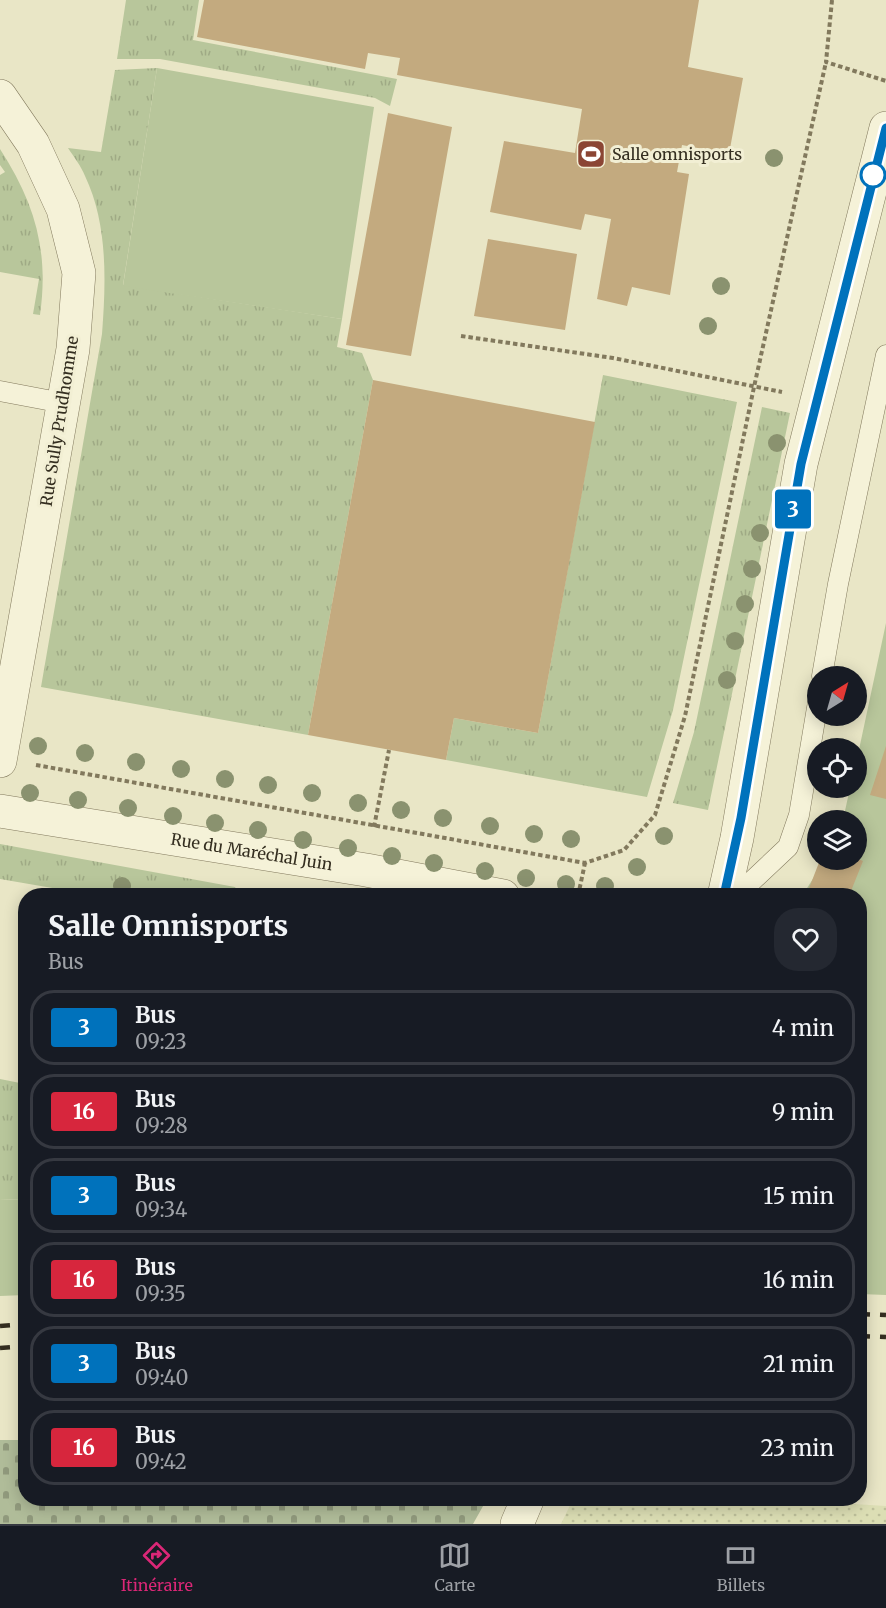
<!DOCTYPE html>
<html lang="fr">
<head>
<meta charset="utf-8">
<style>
  body { margin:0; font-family:Merriweather,serif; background:#242831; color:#f1f3f6; height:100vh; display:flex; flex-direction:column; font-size:22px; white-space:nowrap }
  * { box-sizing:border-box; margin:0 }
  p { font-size:20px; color:#9ea1a6 }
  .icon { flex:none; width:33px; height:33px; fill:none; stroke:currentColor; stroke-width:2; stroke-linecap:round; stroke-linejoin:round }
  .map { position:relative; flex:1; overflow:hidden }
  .details { position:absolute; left:18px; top:888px; width:849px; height:618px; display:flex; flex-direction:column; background:#171b24; border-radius:24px; box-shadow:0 3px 15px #0003 }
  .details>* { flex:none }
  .badge { padding:0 12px; border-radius:4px; font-size:21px; line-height:39px }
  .needle { width:39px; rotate:37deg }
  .fabs { position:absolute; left:807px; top:666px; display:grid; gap:12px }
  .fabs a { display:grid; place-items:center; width:60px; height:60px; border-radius:50%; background:#171b24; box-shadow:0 3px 15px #0003; font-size:30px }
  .map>.badge { position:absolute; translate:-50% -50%; box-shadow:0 0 0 3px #fff }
  .round { display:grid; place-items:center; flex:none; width:63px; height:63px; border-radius:24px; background:#242831 }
  .headline { display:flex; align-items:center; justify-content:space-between; height:102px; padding:0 30px }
  h1 { font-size:28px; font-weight:800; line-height:45px }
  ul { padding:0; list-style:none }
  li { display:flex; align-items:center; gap:18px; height:75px; margin:0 12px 9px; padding:0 18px; border:3px solid #363941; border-radius:24px }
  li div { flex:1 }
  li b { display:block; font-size:22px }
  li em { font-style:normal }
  li .badge { min-width:66px; font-weight:700; text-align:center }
  .tab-bar { display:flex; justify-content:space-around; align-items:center; height:84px; border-top:2px solid #363941; background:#171b24; font-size:16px; color:#9ea1a6 }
  .tab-bar a { display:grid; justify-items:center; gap:3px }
  .tab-bar .selected { color:#db2777 }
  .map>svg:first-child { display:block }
  .farmland { fill:url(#farmland-dots) }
  .grass { fill:url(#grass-tufts) }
  .cemetery { fill:url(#cemetery-stones) }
  .park { fill:#b8c69b }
  .building { fill:#c3aa7f }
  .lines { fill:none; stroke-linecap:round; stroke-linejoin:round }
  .lane-casing { stroke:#82795d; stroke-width:21 }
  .street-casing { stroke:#82795d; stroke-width:34 }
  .path { stroke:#82795d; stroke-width:4; stroke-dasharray:4.5 3; stroke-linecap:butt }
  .lane { stroke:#f5f2d8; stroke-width:20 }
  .street { stroke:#f5f2d8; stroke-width:33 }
  .rail { stroke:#342e20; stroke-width:4.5; stroke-dasharray:10 10; stroke-linecap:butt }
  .tree { fill:#8a926f }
  .line-casing { stroke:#fff; stroke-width:14 }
  .line { stroke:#0072bc; stroke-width:9 }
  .stop-dot { fill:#fff; stroke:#0072bc; stroke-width:3 }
  .labels { text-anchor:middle; stroke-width:6; stroke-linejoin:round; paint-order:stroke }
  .poi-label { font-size:16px; fill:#342e20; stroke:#f2efd4; text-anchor:start }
  .street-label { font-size:16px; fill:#342e20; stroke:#f2efd4 }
</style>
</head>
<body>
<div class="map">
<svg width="886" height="1524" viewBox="0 0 886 1524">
  <defs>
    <pattern id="farmland-dots" width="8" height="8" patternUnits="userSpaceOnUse" patternTransform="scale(1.5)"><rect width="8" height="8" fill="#dcdeb4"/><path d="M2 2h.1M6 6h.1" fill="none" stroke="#bdbf9a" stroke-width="1.8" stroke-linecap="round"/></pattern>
    <pattern id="grass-tufts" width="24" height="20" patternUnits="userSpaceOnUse" patternTransform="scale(1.5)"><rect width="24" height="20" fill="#b8c69b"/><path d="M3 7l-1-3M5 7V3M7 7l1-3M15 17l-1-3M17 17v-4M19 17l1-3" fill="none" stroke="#9faa85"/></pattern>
    <pattern id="cemetery-stones" width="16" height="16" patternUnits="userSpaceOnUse" patternTransform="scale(1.5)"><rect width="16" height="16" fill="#b0bc99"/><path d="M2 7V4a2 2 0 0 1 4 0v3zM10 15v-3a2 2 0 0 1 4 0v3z" fill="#90997c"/></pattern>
  </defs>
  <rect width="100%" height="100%" fill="#e9e6c6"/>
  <!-- farmland -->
  <path class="farmland" d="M773,1499L886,1506V1524H561L573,1499Z"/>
  <!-- grass -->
  <path class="grass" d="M126,0H199L193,40L397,79L390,106L375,98L160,59H117Z
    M157,68L123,285L342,319L337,347L362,353L373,380L308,735L41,687L102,334C106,282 108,224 85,176C81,166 74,157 68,148L101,152L115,70Z
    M0,149C35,203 49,251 40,315L33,314L39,279L0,272V175L5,172L0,165Z
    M603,375L737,402L673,710L647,797L446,760L454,718L538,733Z
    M762,407L790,413L708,810L673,803L694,732Z
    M0,844L235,887L240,895H93L0,879Z
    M0,1079L25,1084L26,1200L0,1199Z"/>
  <!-- cemetery -->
  <path class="cemetery" d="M0,1440H25L26,1498L487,1499L473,1524H0Z"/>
  <!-- park -->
  <path class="park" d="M157,68L374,107L342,319L123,286Z
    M886,623V1295L860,1294V896H802L825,860H856V820H843L850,788H856L857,759Z
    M0,1199L25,1200V1295L0,1296Z"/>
  <!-- building -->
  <path class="building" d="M204,0H699L688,67L743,78L729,154L682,145L677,172L689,174L670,295L632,287L627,306L597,299L611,219L585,214L581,230L490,212L504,141L575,153L582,109L397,75L400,58L368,53L365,69L197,37Z
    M388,113L452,127L411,356L346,345Z
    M488,239L577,254L565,330L474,316Z
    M373,380L595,422L538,733L454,718L446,760L308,735Z
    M886,746V799L870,795Z
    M856,858L863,861L849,896H806L820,860Z"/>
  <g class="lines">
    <!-- lane casing -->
    <g class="lane-casing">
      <path id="lane" d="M0,391L63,403
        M822,676L838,584L886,355
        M736,896L788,847L799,815L818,702"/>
    </g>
    <!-- street casing -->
    <g class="street-casing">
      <g id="street">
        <path d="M0,96L33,144L63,209L79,273L73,349L0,761"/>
        <path id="s1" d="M0,811L366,870L503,896"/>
        <path d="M724,896L737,838L801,464L886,128"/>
        <path d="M517,1524L528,1498"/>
      </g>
    </g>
    <!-- path -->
    <path class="path" d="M832,0L826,62L886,81
      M461,336L613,358L782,392
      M36,765L585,863L624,850L655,815L685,716L754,387L826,62
      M374,827L389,750
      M578,896L585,863"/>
    <!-- lane -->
    <use href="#lane" class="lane"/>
    <!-- street -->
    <use href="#street" class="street"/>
    <!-- rail -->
    <path class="rail" d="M860,1314L886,1315
      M0,1326L26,1324
      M860,1336L886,1337
      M0,1348L26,1346"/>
  </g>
  <!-- trees -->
  <g class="tree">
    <circle cx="774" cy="158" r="9"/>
    <circle cx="721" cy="286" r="9"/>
    <circle cx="708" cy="326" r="9"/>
    <circle cx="777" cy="443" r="9"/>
    <circle cx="760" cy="533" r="9"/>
    <circle cx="752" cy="569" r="9"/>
    <circle cx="745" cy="604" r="9"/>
    <circle cx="735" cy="641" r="9"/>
    <circle cx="727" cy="680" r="9"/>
    <circle cx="38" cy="746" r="9"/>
    <circle cx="85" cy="753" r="9"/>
    <circle cx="136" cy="762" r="9"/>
    <circle cx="181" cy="769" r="9"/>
    <circle cx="225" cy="779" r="9"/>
    <circle cx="268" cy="785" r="9"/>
    <circle cx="30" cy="793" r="9"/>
    <circle cx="312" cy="793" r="9"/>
    <circle cx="78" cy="800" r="9"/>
    <circle cx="358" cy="803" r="9"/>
    <circle cx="128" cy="808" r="9"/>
    <circle cx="401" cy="810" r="9"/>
    <circle cx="173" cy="816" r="9"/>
    <circle cx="443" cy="818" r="9"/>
    <circle cx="215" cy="823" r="9"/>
    <circle cx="490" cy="826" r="9"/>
    <circle cx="258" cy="830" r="9"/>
    <circle cx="534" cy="834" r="9"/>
    <circle cx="664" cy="836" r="9"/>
    <circle cx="571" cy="839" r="9"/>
    <circle cx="303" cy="840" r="9"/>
    <circle cx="348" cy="848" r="9"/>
    <circle cx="392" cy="856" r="9"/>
    <circle cx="434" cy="863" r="9"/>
    <circle cx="637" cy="867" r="9"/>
    <circle cx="485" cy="871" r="9"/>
    <circle cx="526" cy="878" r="9"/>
    <circle cx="566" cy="884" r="9"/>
    <circle cx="122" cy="886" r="9"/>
    <circle cx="605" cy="886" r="9"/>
  </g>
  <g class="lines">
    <!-- line casing -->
    <g class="line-casing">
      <path id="line" d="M724,896L741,818L801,464L886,128"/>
    </g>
    <!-- line -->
    <use href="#line" class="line"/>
  </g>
  <!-- icons -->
  <defs>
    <g id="stadium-square" transform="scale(1.5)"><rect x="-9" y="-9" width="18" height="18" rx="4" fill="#8b4534" stroke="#f2efd4"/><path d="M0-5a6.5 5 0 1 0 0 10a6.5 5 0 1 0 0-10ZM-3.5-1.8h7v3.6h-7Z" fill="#fff"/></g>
  </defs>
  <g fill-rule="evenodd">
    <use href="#stadium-square" x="591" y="154"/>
  </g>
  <!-- markers -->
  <circle class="stop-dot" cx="873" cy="175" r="12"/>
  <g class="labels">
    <!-- poi labels -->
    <g class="poi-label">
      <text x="612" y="160">Salle omnisports</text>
    </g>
    <!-- street labels -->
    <g class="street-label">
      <text transform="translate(59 421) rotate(-81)" y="6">Rue Sully Prudhomme</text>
      <text dy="6" stroke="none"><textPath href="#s1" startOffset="255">Rue du Maréchal Juin</textPath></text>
    </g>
  </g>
</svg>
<div class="fabs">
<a><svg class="needle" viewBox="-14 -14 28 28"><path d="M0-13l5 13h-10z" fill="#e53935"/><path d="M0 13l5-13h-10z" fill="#9ea1a6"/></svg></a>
<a><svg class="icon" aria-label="locate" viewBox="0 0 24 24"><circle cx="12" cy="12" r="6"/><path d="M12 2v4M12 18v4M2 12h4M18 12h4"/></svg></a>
<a><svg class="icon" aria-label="layers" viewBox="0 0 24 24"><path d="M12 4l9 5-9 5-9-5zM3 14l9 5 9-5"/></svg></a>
</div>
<b class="badge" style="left:793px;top:509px;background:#0072bc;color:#fff">3</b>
<section class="details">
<div class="headline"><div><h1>Salle Omnisports</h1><p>Bus</p></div><a class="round"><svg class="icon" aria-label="heart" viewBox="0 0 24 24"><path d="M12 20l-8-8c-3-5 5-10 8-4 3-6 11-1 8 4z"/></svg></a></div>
<ul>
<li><span class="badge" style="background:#0072bc;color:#fff">3</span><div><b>Bus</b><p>09:23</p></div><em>4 min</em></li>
<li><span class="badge" style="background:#d7263d;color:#fff">16</span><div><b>Bus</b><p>09:28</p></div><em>9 min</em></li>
<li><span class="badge" style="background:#0072bc;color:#fff">3</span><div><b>Bus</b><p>09:34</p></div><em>15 min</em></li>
<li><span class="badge" style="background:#d7263d;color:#fff">16</span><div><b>Bus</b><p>09:35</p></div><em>16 min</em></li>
<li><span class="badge" style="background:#0072bc;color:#fff">3</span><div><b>Bus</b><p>09:40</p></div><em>21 min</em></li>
<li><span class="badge" style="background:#d7263d;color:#fff">16</span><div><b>Bus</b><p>09:42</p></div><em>23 min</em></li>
</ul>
</section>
</div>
<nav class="tab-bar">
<a class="selected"><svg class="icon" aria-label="directions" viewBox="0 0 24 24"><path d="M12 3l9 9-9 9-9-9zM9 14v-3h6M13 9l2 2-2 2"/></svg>Itinéraire</a>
<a><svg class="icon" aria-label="map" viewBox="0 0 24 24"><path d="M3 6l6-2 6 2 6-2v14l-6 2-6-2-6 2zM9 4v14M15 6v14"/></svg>Carte</a>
<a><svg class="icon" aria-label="tickets" viewBox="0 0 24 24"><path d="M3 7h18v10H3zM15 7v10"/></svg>Billets</a>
</nav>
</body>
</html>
